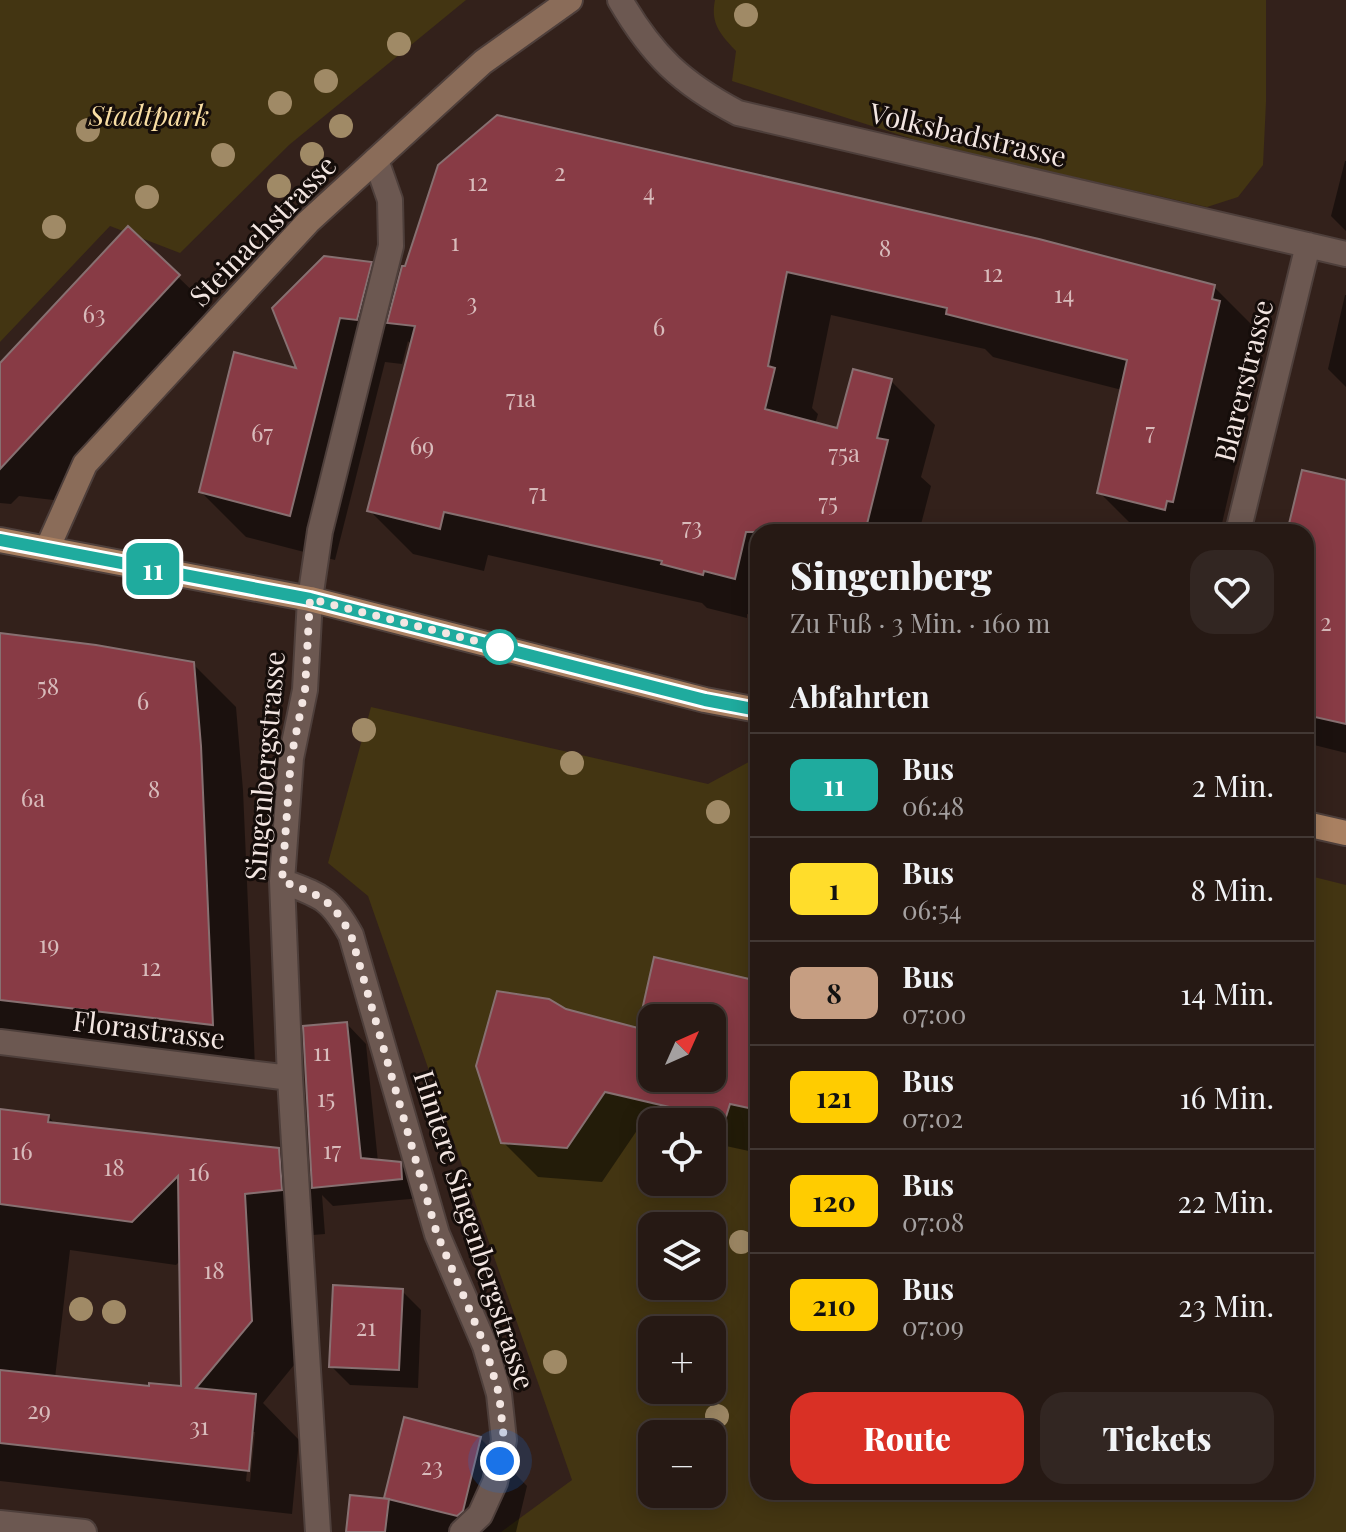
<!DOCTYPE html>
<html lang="de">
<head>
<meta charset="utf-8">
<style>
  body { margin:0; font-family:"Playfair Display",serif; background:#322622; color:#f1f3f6; height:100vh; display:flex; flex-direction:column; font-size:30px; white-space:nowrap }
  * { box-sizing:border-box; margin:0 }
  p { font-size:26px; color:#a4a0a0 }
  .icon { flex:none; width:44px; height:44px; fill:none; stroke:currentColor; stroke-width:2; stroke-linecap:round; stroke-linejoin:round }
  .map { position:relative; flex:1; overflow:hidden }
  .panel { position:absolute; left:750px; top:524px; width:564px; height:976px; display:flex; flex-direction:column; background:#261914; border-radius:24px; box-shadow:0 4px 20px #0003,0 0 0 2px #423834 }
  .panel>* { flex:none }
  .badge { padding:0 16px; border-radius:12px; font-size:28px; line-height:52px }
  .needle { width:52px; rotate:45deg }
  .controls { position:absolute; left:638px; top:1004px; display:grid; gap:16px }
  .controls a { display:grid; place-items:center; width:88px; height:88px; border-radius:16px; background:#261914; box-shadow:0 4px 20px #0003,0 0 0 2px #423834; font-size:40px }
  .you { position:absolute; width:40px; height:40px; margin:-20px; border:6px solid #fff; border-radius:50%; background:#1a73e8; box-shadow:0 0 0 12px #1a73e833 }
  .map>.badge { position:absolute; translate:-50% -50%; box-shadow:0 0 0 4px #fff }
  h2 { padding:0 40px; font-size:30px; line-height:72px }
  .round { display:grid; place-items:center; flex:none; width:84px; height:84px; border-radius:24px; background:#322622 }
  .overview { display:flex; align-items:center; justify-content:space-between; height:136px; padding:0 40px }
  h1 { font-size:38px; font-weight:800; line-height:60px }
  .primary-button { display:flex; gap:16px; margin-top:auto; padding:16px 40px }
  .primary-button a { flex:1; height:92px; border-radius:24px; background:#d93025; color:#fff; font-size:32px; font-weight:800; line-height:92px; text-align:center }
  .primary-button a+a { background:#322622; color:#f1f3f6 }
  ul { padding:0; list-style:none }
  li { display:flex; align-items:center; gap:24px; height:104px; padding:0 40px; border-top:2px solid #423834 }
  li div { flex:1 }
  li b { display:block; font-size:30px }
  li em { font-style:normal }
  li .badge { min-width:88px; font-weight:700; text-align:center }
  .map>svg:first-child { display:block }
  .green { fill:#433512; fill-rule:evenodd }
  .shadow { fill:#0007; fill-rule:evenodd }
  .building { fill:#883b45; stroke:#877071; stroke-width:2; fill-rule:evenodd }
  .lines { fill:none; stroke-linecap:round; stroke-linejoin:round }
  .street-casing { stroke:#4e3f3b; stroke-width:28 }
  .secondary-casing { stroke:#4e3f3b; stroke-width:28 }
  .primary-casing { stroke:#4e3f3b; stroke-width:28 }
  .street { stroke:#6c5851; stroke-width:24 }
  .secondary { stroke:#8a6c59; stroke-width:24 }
  .primary { stroke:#a98061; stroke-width:24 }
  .tree { fill:#a08a66 }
  .line-casing { stroke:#fff; stroke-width:18 }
  .line { stroke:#1fab9e; stroke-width:12 }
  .walk { stroke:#f3e6e2; stroke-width:8; stroke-dasharray:0 14.4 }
  .stop-dot { fill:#fff; stroke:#1fab9e; stroke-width:4 }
  .labels { text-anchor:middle; stroke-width:6; stroke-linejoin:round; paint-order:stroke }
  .number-label { font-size:24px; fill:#d8bbbb }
  .park-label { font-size:28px; font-style:italic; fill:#fadfa4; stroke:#150d0a }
  .street-label { font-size:28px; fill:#f3e6e2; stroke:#150d0a }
</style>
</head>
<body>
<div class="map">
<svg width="1346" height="1532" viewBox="0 0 1346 1532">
  <rect width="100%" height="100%" fill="#33211b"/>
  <!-- green -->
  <path class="green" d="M0,0H466L289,145L180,253L110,226L0,342Z
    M715,0H1266V102L1263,165L1238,197L1207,207L925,143L732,81L736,51C721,35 710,24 715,0Z
    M371,707L708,784L758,757V1492H1306V875L1346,885V1532H501L572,1480L368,896L328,863ZM652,1018H712V1078H652ZM652,1122H712V1182H652ZM652,1226H712V1286H652ZM652,1330H712V1390H652ZM652,1434H712V1494H652Z"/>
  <!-- shadow -->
  <path class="shadow" d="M1345,161H1346V231L1331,216Z
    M440,166L1214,287L1258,331L1256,340L1263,347L1220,532H1139L1099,492L1122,390L993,357L985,349L831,315L812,408L818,414L815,424L839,430L891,381L935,425L921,477L931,486L919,532H758V617L747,614V618L707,608L702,603L488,555L484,571L413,554L369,510L412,345L408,341L402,364L385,362L335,560L246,537L201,492L299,370L371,264L397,290Z
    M128,229L227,324L62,501L19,496L11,504L0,503V366Z
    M1345,295H1346V387L1328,369Z
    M1346,482V753L1306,743V532H1289Z
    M0,635L193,664L236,707L243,790L255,1067L0,1036Z
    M656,960L758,983V1153L712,1143V1122H652V1129L640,1126L602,1182L538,1177L503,1142L565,1011L639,1031ZM652,1018H712V1078H652Z
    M347,1024L366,1044L378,1162L400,1164L419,1184L421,1198L333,1206L322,1195L325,1234L288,1237L294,1365L263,1403L299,1440L292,1514L0,1481V1112L48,1116L56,1125L278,1150L314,1185ZM70,1250L176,1265L182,1259L183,1388L150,1389L55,1378ZM251,1432H255L250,1482L246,1481Z
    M402,1291L421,1310L418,1388L350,1385L331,1366Z
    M480,1438L527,1486L516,1532H348L352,1497L390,1501L386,1497Z"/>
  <!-- building -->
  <path class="building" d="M497,115L1039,239L1215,285L1212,299L1220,301L1173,502L1167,501L1165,510L1097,493L1127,360L946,314L947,308L787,272L768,366L775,368L765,409L837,428L853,369L892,379L877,438L888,440L865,532H746L735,579L704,571L703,575L661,564L662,561L444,512L440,529L367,511L415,326L387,323L402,266H405L438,165Z
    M128,226L180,275L0,469V363Z
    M324,256L372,262L357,320L340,318L290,516L199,492L234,352L296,368L272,308Z
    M1302,470L1346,480V724L1306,715V532H1287Z
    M0,633L96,645L194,662L201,746L213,1025L0,1000Z
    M654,957L758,981L750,1023L758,1024V1110L730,1104L725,1120L605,1092L567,1148L501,1143L476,1066L497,991L549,999L566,1009L638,1028ZM652,1018H712V1078H652Z
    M347,1022L361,1158L401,1162L402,1179L312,1188L303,1026Z
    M0,1109L49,1115L48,1122L279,1148L282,1190L245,1194L252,1321L196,1388L256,1394L249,1471L0,1443V1370L149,1386V1383L181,1386L178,1176L132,1222L0,1204Z
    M333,1285L403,1289L399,1370L329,1367Z
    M404,1417L481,1437L463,1511L457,1516L384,1498Z
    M350,1495L389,1499L385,1532H346Z"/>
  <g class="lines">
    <!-- street casing -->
    <g class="street-casing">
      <path id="street" d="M620,0C652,55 681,83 738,113L1346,254
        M1238,532L1308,245
        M282,881C321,896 330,897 351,935L437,1234L485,1346L499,1394L504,1440L495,1482L480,1515L462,1532
        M0,1042L290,1078
        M0,1523L84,1532
        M318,1532L290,1078L282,881L291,758L305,690L310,599L320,531L391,246L390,200L376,160"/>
    </g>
    <!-- secondary casing -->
    <g class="secondary-casing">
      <path id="secondary" d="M48,547L85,464L308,222L483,62L570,0"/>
    </g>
    <!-- primary casing -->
    <g class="primary-casing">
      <path id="primary" d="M0,540L310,599L705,700L758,710
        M1306,824L1346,833"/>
    </g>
    <!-- street -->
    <use href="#street" class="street"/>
    <!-- secondary -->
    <use href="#secondary" class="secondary"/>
    <!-- primary -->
    <use href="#primary" class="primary"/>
  </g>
  <!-- trees -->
  <g class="tree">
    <circle cx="746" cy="15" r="12"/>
    <circle cx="399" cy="44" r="12"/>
    <circle cx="326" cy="81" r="12"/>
    <circle cx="280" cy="103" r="12"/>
    <circle cx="341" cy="126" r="12"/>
    <circle cx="88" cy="130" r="12"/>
    <circle cx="312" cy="154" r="12"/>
    <circle cx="223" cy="155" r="12"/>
    <circle cx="279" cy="186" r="12"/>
    <circle cx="147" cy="197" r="12"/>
    <circle cx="54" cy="227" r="12"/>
    <circle cx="364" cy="730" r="12"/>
    <circle cx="572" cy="763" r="12"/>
    <circle cx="718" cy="812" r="12"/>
    <circle cx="741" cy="1242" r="12"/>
    <circle cx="81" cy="1309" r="12"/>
    <circle cx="114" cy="1312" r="12"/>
    <circle cx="555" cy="1362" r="12"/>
    <circle cx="717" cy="1416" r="12"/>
  </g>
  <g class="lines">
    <!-- line casing -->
    <g class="line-casing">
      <path id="line" d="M0,540L310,599L705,700L758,710"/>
    </g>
    <!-- line -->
    <use href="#line" class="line"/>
    <!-- walk -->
    <path class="walk" d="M500,1461L504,1440L499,1394L485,1346L437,1234L351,935C330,897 321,896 282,881L291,758L305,690L310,599L500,647"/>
  </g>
  <!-- markers -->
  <circle class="stop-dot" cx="500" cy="647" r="16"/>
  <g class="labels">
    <!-- number labels -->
    <g class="number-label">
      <text x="560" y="181">2</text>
      <text x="478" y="191">12</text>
      <text x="649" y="201">4</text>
      <text x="455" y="251">1</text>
      <text x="885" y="257">8</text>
      <text x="993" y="282">12</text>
      <text x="1064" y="303">14</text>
      <text x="472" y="311">3</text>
      <text x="94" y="323">63</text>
      <text x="659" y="336">6</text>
      <text x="521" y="407">71a</text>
      <text x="1150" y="440">7</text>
      <text x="262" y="442">67</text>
      <text x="422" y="455">69</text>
      <text x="844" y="462">75a</text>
      <text x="538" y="501">71</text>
      <text x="828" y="511">75</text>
      <text x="692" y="535">73</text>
      <text x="1326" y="631">2</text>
      <text x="48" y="695">58</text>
      <text x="143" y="710">6</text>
      <text x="154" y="798">8</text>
      <text x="33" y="807">6a</text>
      <text x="49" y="953">19</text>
      <text x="151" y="976">12</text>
      <text x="322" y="1061">11</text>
      <text x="326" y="1107">15</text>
      <text x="332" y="1159">17</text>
      <text x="22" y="1160">16</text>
      <text x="114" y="1176">18</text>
      <text x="199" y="1181">16</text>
      <text x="214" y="1279">18</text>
      <text x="366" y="1336">21</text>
      <text x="39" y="1419">29</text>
      <text x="199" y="1435">31</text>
      <text x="432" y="1475">23</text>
    </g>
    <!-- park labels -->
    <g class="park-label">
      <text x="149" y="126">Stadtpark</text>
    </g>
    <!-- street labels -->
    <g class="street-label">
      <text transform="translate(968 135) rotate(13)" y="10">Volksbadstrasse</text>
      <text transform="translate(263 231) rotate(-46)" y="10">Steinachstrasse</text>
      <text transform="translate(1244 381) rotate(-76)" y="10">Blarerstrasse</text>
      <text transform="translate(265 766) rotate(-85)" y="10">Singenbergstrasse</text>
      <text transform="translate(149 1030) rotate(7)" y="10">Florastrasse</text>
      <text transform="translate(474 1230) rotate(72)" y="10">Hintere Singenbergstrasse</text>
    </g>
  </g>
</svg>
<div class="controls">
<a><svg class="needle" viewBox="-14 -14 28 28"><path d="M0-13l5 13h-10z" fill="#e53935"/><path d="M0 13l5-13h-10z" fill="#a4a0a0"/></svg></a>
<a><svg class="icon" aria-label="locate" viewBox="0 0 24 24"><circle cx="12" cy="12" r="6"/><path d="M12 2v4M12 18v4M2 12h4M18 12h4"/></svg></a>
<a><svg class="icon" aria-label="layers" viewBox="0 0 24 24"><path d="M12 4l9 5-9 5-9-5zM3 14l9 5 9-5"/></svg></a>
<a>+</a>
<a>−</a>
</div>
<div class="you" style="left:500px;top:1461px"></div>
<b class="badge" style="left:153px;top:569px;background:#1fab9e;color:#fff">11</b>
<section class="panel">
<div class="overview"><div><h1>Singenberg</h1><p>Zu Fuß · 3 Min. · 160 m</p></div><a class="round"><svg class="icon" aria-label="heart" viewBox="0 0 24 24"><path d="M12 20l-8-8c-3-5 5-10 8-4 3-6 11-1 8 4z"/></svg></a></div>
<h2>Abfahrten</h2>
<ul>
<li><span class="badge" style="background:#1fab9e;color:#fff">11</span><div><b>Bus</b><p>06:48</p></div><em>2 Min.</em></li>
<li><span class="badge" style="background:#ffdd2b;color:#111">1</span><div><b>Bus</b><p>06:54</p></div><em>8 Min.</em></li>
<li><span class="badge" style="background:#c69e82;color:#111">8</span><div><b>Bus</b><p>07:00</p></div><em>14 Min.</em></li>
<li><span class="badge" style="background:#fc0;color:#111">121</span><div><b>Bus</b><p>07:02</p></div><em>16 Min.</em></li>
<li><span class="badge" style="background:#fc0;color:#111">120</span><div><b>Bus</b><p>07:08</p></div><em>22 Min.</em></li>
<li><span class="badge" style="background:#fc0;color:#111">210</span><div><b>Bus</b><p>07:09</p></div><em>23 Min.</em></li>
</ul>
<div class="primary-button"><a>Route</a><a>Tickets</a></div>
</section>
</div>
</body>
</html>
